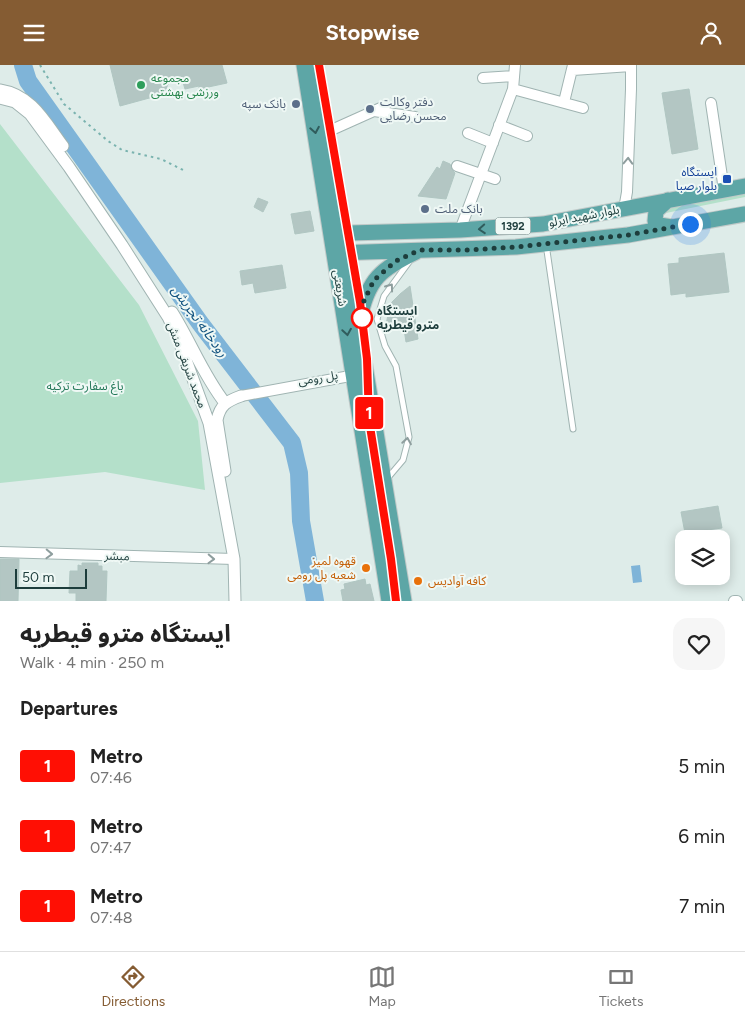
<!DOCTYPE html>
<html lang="en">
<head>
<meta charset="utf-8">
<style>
  body { margin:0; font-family:Figtree,"Noto Sans Arabic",sans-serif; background:#f6f6f6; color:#222; height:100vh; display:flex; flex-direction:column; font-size:19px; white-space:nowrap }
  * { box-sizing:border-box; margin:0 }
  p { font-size:16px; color:#767676 }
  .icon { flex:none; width:28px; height:28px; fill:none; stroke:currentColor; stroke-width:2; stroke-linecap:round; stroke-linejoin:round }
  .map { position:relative; height:536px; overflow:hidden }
  .details { display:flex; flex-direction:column; background:#fff; flex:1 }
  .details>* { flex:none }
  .badge { padding:0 10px; border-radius:4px; font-size:18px; line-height:32px }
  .tools { position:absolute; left:675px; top:465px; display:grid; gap:10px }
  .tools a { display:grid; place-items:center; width:55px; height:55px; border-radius:10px; background:#fff; box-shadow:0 2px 12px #0003; font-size:25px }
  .scale { position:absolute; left:15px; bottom:12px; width:72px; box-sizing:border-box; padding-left:5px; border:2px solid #1d3d3c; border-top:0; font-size:14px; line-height:18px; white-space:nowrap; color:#1d3d3c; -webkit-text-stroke:4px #eff8f5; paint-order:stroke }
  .you { position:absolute; width:25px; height:25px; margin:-12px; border:4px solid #fff; border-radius:50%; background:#1a73e8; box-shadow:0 0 0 8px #1a73e833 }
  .map>.badge { position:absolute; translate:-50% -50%; box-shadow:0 0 0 2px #fff }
  h2 { padding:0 20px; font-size:19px; line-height:45px }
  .round { display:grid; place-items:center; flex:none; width:52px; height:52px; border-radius:15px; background:#f6f6f6 }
  .overview { display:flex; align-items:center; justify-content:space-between; height:85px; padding:0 20px }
  h1 { font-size:24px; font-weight:700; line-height:38px }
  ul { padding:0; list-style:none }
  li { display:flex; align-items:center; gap:15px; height:70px; padding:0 20px }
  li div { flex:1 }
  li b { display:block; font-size:19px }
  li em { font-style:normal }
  li .badge { min-width:55px; font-weight:700; text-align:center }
  header { display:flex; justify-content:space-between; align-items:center; height:65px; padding:0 20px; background:#855c33; color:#fff; font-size:22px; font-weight:700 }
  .tab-bar { display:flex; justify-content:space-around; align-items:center; height:70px; border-top:1px solid #e0e0e0; background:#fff; font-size:14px; color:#767676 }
  .tab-bar a { display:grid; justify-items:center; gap:2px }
  .tab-bar .current { color:#855c33 }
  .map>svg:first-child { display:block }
  .green { fill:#b4e0ca }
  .water { fill:#7fb4d8 }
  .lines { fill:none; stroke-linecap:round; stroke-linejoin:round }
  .river { stroke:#7fb4d8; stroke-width:18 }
  .building { fill:#b3c6c3; stroke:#b0c6c2 }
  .service-casing { stroke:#a0b4b2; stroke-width:7 }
  .minor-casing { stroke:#a0b4b2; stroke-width:12 }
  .tertiary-casing { stroke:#a0b4b2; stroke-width:13 }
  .primary-casing { stroke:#c0c9c8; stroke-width:17 }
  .path { stroke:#7ab3af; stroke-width:2; stroke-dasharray:2.5 4; stroke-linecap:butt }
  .service { stroke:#fff; stroke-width:5 }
  .minor { stroke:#fff; stroke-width:10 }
  .tertiary { stroke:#fff; stroke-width:11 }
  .primary { stroke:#5da6a6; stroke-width:15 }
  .oneway { stroke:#305c5c }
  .oneway2 { stroke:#8e9e9e }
  .line-casing { stroke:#fff; stroke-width:11 }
  .line { stroke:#ff0f04; stroke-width:8 }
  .walk { stroke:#1d3d3c; stroke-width:5; stroke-dasharray:0 9 }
  .leisure-dot { fill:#2e9e5b; stroke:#eff8f5; stroke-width:2 }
  .service-dot { fill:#5c6f8a; stroke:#eff8f5; stroke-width:2 }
  .transit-dot { fill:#1a4fb4; stroke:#eff8f5; stroke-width:2 }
  .stop-dot { fill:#fff; stroke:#ff0f04; stroke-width:2.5 }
  .food-dot { fill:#e8710a; stroke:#eff8f5; stroke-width:2 }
  .labels { text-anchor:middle; stroke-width:4; stroke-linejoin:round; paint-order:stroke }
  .shield { fill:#eff8f5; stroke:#5c7574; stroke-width:1 }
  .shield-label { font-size:11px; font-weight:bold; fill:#1d3d3c }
  .leisure-label { font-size:12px; fill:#27864d; stroke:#eff8f5; text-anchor:start }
  .service-label { font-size:12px; fill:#4e5e75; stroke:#eff8f5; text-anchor:start }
  .transit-label { font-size:12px; fill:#164399; stroke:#eff8f5; text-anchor:end }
  .street-label { font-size:12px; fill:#1d3d3c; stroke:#eff8f5 }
  .stop-label { font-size:12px; font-weight:bold; fill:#1d3d3c; stroke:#eff8f5; text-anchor:start }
  .park-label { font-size:12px; fill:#237859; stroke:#eff8f5 }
  .food-label { font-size:12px; fill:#c56008; stroke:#eff8f5; text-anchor:end }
  .water-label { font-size:14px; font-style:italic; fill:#11527f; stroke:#eff8f5 }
</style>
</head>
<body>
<header><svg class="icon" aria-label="menu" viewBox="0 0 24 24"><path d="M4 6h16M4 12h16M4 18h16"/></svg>Stopwise<svg class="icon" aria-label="person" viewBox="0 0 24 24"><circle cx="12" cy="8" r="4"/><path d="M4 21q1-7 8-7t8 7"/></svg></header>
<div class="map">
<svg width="745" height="536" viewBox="0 0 745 536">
  <rect width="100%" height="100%" fill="#deece9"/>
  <!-- green -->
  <path class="green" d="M0,59L139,240L198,356L205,425L105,407L0,418Z
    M745,125V132L666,148L664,145V140Z"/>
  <!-- water -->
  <path class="water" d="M640,500L642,517L633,518L631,501Z"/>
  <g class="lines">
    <!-- river -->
    <path class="river" d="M23,0L28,16L200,258L292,378L299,408L301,456L315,536"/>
  </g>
  <!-- building -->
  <path class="building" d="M110,0H222L227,18L199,24V21L185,24L182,14L168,19L164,29L120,41Z
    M689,24L698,84L672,89L662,28Z
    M443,96L450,99L452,105L455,108L446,134L418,131L437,102L440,104Z
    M258,133L268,137L263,147L254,142Z
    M310,146L314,166L295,169L291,149Z
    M724,188L729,227L686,232V228L671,230L668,199L679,198V193Z
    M282,200L286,223L255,228L253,218L242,220L240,206Z
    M410,221L418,274L406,277L404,264L387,266L386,260L390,239L400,229Z
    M718,441L722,463L685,468L681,447Z
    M0,494H19L18,536H0Z
    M82,498H98V501H102V506H107L106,536H76V528H69L70,506H78V500L82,501Z
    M365,514L366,520L370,519L374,536H343L341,525L345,524L344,519Z"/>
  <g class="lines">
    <!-- service casing -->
    <g class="service-casing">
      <path id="service" d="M546,179L573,364
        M386,415L403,395L409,372L396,301L385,281L377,254L384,231L409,197"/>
    </g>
    <!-- minor casing -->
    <g class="minor-casing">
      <path id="minor" d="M573,5L631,1
        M483,13L514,11
        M513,24L583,43
        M564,37L573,0
        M711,38L724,125
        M374,46L415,52
        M499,60L527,71
        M327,67L385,41
        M468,68L493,78
        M457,101L495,114
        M624,144L627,127L631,24V0
        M460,165L513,24L515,0
        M241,331L350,311L354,308
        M0,487L234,494
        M734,536H737"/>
    </g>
    <!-- tertiary casing -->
    <g class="tertiary-casing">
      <path id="tertiary" d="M0,25C32,30 45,57 63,81
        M0,33L15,37L30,49L69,102L122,180L168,252L178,273L209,358L234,494L235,536
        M172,247C191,277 203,310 225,338
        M225,406L217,355C220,340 227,336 241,331"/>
    </g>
    <!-- primary casing -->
    <g class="primary-casing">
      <path id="primary" d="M304,0L389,536
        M315,0L404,536
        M668,135L656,146L655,156L659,160L672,162
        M333,171L349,168L460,165L543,159L745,121
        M336,188L516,182L628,170L745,149
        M360,253C368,214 381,204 416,187"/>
    </g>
    <!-- path -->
    <path class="path" d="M40,0L64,39L108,76L122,85L161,94L185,106"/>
    <!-- service -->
    <use href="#service" class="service"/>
    <!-- minor -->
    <use href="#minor" class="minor"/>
    <!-- tertiary -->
    <use href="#tertiary" class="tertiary"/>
    <!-- primary -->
    <use href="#primary" class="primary"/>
  </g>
  <!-- one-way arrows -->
  <defs><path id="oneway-chevron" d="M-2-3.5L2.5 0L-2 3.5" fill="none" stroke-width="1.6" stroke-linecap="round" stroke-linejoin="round" transform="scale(1.25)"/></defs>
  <g class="oneway">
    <use href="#oneway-chevron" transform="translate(315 65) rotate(80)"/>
    <use href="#oneway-chevron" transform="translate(482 164) rotate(176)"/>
    <use href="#oneway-chevron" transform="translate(347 267) rotate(81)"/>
  </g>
  <g class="oneway2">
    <use href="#oneway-chevron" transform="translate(628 96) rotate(-88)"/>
    <use href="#oneway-chevron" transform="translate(390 222) rotate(-54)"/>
    <use href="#oneway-chevron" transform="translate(407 376) rotate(-81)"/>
    <use href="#oneway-chevron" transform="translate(49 489) rotate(2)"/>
    <use href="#oneway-chevron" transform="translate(211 494) rotate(2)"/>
  </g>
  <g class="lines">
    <!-- line casing -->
    <g class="line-casing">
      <path id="line" d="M319,0L360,237L367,294L369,355L391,494L396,536"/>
    </g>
    <!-- line -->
    <use href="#line" class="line"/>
    <!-- walk -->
    <path class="walk" d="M362,253L360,249L363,238L374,215L396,196L420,185H467L516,182L628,170L690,159"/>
  </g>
  <!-- markers -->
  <circle class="leisure-dot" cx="141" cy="20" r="5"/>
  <g class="service-dot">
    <circle cx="296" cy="39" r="5"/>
    <circle cx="370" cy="44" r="5"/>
    <circle cx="425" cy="144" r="5"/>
  </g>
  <rect class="transit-dot" x="722" y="109" width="10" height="10" rx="2.5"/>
  <circle class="stop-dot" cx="362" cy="253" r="10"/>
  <g class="food-dot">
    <circle cx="366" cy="503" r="5"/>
    <circle cx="418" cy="516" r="5"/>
  </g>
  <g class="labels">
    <!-- shield labels -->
    <rect class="shield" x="495.5" y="152.5" width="35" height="17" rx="4"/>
    <g class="shield-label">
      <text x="513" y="165">1392</text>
    </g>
    <!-- leisure labels -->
    <g class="leisure-label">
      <text x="151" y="17">مجموعه<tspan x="151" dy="14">ورزشی بهشتی</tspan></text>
    </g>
    <!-- service labels -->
    <g class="service-label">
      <text x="380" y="41">دفتر وکالت<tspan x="380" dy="14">محسن رضایی</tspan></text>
      <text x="286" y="43" text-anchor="end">بانک سپه</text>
      <text x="435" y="148">بانک ملت</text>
    </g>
    <!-- transit labels -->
    <g class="transit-label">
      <text x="717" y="111">ایستگاه<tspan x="717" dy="14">بلوار صبا</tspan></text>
    </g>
    <!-- street labels -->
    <g class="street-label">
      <text transform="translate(584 151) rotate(-11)" y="4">بلوار شهید ایرلو</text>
      <text transform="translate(340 223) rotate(81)" y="4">شریعتی</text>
      <text transform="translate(187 300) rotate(69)" y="4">محمد شریفی منش</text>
      <text transform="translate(318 313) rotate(-9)" y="4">پل رومی</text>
      <text transform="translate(117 491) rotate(2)" y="4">مبشر</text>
    </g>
    <!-- stop labels -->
    <g class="stop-label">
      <text x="377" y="250">ایستگاه<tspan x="377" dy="14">مترو قیطریه</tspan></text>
    </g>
    <!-- park labels -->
    <g class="park-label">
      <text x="85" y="325">باغ سفارت ترکیه</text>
    </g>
    <!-- food labels -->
    <g class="food-label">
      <text x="356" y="500">قهوه لمیز<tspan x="356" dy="14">شعبه پل رومی</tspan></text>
      <text x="428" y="520" text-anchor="start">کافه آوادیس</text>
    </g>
    <!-- water labels -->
    <g class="water-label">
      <text transform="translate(200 256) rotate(54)" y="5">رودخانه تجریش</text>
    </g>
  </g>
</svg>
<div class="tools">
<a><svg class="icon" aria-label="layers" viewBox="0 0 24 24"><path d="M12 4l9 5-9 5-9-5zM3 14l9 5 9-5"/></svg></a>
</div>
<div class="scale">50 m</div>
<div class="you" style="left:690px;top:159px"></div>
<b class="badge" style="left:369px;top:348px;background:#ff0f04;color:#fff">1</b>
</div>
<section class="details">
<div class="overview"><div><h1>ایستگاه مترو قیطریه</h1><p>Walk · 4 min · 250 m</p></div><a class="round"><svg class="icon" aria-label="heart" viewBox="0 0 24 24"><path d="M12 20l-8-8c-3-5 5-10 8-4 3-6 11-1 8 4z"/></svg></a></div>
<h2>Departures</h2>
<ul>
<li><span class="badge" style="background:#ff0f04;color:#fff">1</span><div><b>Metro</b><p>07:46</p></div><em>5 min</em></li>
<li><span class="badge" style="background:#ff0f04;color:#fff">1</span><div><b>Metro</b><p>07:47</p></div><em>6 min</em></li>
<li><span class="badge" style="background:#ff0f04;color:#fff">1</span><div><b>Metro</b><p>07:48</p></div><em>7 min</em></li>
</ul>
</section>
<nav class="tab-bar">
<a class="current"><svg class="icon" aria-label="directions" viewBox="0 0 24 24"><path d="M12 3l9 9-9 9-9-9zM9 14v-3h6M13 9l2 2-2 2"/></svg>Directions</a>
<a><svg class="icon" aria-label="map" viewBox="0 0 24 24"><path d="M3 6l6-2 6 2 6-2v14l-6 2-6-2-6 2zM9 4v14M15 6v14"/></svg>Map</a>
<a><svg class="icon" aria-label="tickets" viewBox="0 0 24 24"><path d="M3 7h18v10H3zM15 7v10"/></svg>Tickets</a>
</nav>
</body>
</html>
